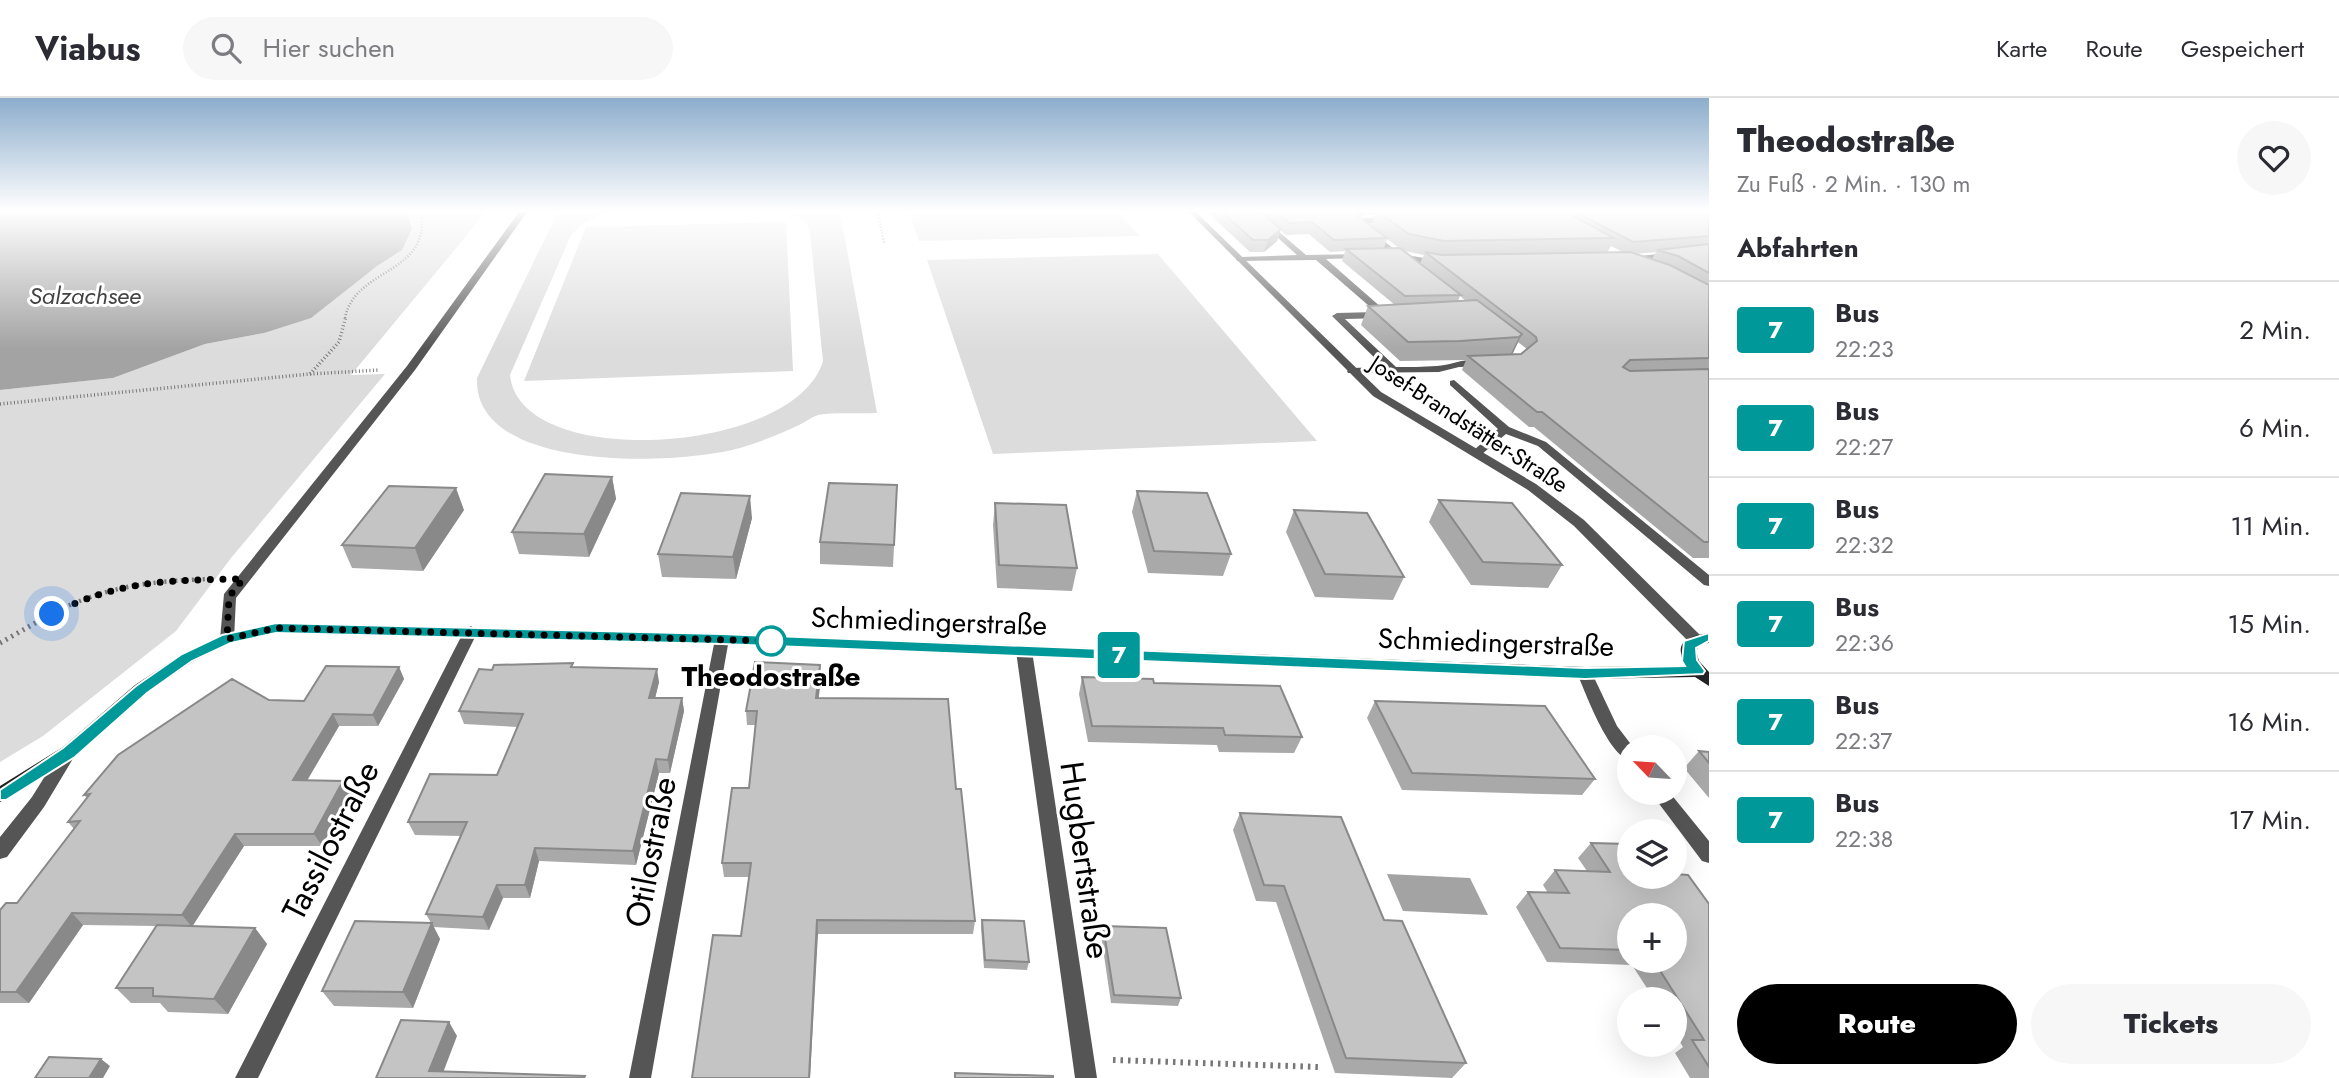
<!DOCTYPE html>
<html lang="de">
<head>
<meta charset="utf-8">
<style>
  body { margin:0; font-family:Jost,sans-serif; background:#f7f7f7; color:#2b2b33; height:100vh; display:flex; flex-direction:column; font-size:26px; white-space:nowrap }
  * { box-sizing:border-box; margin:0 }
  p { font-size:23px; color:#7c7c81 }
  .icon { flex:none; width:38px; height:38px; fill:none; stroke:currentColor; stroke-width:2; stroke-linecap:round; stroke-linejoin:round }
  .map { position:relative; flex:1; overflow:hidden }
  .sheet { display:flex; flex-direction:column; background:#fff; width:630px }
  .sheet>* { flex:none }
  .badge { padding:0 14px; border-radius:5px; font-size:24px; line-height:46px }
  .needle { width:46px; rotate:295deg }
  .fabs { position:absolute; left:1617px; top:637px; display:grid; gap:14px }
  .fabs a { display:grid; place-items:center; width:70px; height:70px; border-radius:50%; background:#fff; box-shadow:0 7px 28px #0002; font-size:35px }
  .you { position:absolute; width:35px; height:35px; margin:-18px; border:5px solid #fff; border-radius:50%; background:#1a73e8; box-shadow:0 0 0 10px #1a73e833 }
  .map>.badge { position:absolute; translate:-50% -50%; box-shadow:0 0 0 4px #fff }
  h2 { padding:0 28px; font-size:26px; line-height:63px }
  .round { display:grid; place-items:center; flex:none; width:74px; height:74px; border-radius:37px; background:#f7f7f7 }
  .overview { display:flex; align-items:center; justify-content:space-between; height:119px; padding:0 28px }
  h1 { font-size:33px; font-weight:800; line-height:52px }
  .primary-button { display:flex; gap:14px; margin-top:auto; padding:14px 28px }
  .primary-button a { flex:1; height:80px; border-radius:42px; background:#000; color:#fff; font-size:28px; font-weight:800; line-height:80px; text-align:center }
  .primary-button a+a { background:#f7f7f7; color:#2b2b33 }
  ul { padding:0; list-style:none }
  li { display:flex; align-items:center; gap:21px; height:98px; padding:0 28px; border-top:2px solid #e1e1e2 }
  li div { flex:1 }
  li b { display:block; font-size:26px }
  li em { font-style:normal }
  li .badge { min-width:77px; font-weight:700; text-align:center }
  header { display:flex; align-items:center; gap:42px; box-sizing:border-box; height:98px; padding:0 35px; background:#fff; border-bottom:2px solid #e1e1e2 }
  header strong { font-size:33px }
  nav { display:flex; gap:38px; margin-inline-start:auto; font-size:24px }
  .search { width:490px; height:63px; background:#f7f7f7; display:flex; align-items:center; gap:18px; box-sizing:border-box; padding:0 24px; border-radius:38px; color:#7c7c81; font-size:26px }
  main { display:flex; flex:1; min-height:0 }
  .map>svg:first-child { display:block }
  .green { fill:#dcdcdc }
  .water { fill:#a3a3a3 }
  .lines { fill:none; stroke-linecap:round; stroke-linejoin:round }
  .path-far4 { stroke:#777; stroke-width:2.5; stroke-dasharray:1 2; stroke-linecap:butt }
  .path-far3 { stroke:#777; stroke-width:3.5; stroke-dasharray:1 2.5; stroke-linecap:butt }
  .path-far2 { stroke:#777; stroke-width:4.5; stroke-dasharray:2 3.5; stroke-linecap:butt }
  .path-far1 { stroke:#777; stroke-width:5; stroke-dasharray:2 4.5; stroke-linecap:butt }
  .path { stroke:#777; stroke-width:6; stroke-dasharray:2.5 5; stroke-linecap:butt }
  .lane { fill:#555; fill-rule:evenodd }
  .street { fill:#555; fill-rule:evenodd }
  .secondary { fill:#222; fill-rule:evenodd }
  .wall { fill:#a9a9a9; fill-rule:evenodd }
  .shaded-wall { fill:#898989 }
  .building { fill:#c4c4c4; stroke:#898989; stroke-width:2 }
  .line { fill:#009898; stroke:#fff; stroke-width:2 }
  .walk { stroke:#000; stroke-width:7; stroke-dasharray:0 12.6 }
  .stop-dot { fill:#fff; stroke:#009898; stroke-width:3.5 }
  .labels { text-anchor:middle; stroke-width:6; stroke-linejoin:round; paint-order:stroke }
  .far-street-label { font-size:23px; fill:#000; stroke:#fff }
  .far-water-label { font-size:24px; font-style:italic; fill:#444; stroke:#fff }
  .street-label { font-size:28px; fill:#000; stroke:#fff }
  .stop-label { font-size:28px; font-weight:bold; fill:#000; stroke:#fff }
  .near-street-label { font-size:33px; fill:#000; stroke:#fff }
</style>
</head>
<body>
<header>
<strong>Viabus</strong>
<div class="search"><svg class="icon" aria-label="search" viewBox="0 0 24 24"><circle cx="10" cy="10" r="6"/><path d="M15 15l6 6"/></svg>Hier suchen</div>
<nav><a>Karte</a><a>Route</a><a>Gespeichert</a></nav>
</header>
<main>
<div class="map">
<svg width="1709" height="980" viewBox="0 0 1709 980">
  <rect width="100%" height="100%" fill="#fff"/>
  <!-- green -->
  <path class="green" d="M408,114H486L351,277L385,276L231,460L176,533L43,638L0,664V292L113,280L205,246L264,235L402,152L412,131Z
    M558,114H605L582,126L571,137L510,277C519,374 796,357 823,263L810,134L807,126L792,114H840L877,315C858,316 836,314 818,317C812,319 805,324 799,327C780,336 760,344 740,350C678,367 473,376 477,280Z
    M909,114H1119L1139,138L919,143Z
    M786,124L793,273L524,283L586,129Z
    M1158,156L1317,343L993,356L927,162Z"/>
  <!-- water -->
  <path class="water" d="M0,114H408L412,131L402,152L377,168L311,220L264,235L205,246L113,280L0,292Z
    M1387,776L1470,780L1488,817L1403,813Z"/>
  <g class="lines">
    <!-- path-far4 -->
    <path class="path-far4" d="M878,114L884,145
      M345,220C355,169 431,177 421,114"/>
    <!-- path-far3 -->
    <path class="path-far3" d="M310,276L379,272
      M0,306L310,276L339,244L346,218"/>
    <!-- path-far2 -->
    <path class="path-far2" d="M49,517C105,488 150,483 211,481"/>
    <!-- path-far1 -->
    <path class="path-far1" d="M0,545L53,515"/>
    <!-- path -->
    <path class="path" d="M1113,962L1319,969"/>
    <!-- lane -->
    <path class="lane" d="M1249,114H1256L1306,157L1364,156V160H1361L1326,161L1390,217L1385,220L1345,221L1396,269C1409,269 1423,269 1437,268C1453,267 1474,256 1488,265L1483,268L1459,269L1439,274L1348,275L1347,273L1352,270L1384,269L1332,218L1337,215L1376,214L1316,162L1237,163L1236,161L1240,159L1297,157Z
      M1395,119V123H1392L1363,126L1400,156L1443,163V167L1398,162L1355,126L1363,120Z
      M1709,151V155L1629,163L1625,161L1629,159Z
      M1454,282L1509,329L1546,344L1709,477V488L1704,487L1538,348L1506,336L1482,356H1474V352L1498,331L1450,287V283Z"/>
    <!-- street -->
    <path class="street" d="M519,114H527L415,272L236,500L234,541L232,545H222L220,541L224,496L407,268Z
      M1189,114H1196L1381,294L1536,386L1584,422L1701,538L1703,542L1701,546H1691L1574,428L1528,392L1373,298Z
      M471,528L478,533L258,980H235L464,533Z
      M722,536L729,541L651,980H629L715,541Z
      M1024,548L1029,549L1032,553L1097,980H1075L1016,553L1019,549Z
      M1585,569L1590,571L1617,628L1633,649H1629V662C1608,656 1586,596 1577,575L1580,571Z
      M69,647L75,649L77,654L44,709L7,759L0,761V739L32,699L63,649Z
      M1651,695H1670L1709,743V765L1702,763Z"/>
    <!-- secondary -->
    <path class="secondary" d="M276,525L722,536L1585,569L1686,568C1672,544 1688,538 1709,535V545L1700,546L1696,553L1699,563L1709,574V588L1695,579L1585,581L722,546L276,535L231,545L192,564L147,595L75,659L0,704V688L63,649L135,587L182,556L222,537Z"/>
  </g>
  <!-- wall -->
  <path class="wall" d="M1207,114H1709V460H1693L1534,329H1529L1462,272L1466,262L1400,263L1361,227L1368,208L1395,207L1342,163L1345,153L1330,154L1309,136L1286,137L1280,132L1277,143L1264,154H1250ZM1363,117H1375L1371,128L1359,119ZM1387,141L1399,150H1384ZM1611,148L1623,154L1607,155ZM1404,153L1424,157L1420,165ZM1656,154L1652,161L1634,156ZM1460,198L1466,203H1458ZM1518,244L1527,251L1521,256H1512Z
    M612,379L616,401L589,459L519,456L512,434Z
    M897,387L893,469L820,466V444Z
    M1137,393L1231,456L1223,478L1148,475L1132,414Z
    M1439,402L1562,467L1548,490L1471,487L1429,424Z
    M995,405L1077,470L1072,493L997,490L993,427Z
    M464,412L423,473L352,470L342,447Z
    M1294,412L1404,479L1393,502L1315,499L1286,434Z
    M752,420L736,481L662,479L658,456Z
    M820,567L821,581L818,600L956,691L975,823L973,836H818L741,838L749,779H724L722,765L749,690L756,627H747L746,613Z
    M399,569L404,581L378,628H339L307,683H343L350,695L322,748H244L192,828L255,830L267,846L228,916L168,914L160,905H131L116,890L157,828L83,827L29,905H0V812L17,805L74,731L68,724L87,700L84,697L269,602L304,603Z
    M574,569L659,584L655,600H682L684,613L670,675H659L636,767L539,763L530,800H503L489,832L433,829L440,841L413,910L334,908L322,893L431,825L426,816L461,738L415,737L408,724L497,677L517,629L464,626L459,613L492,572Z
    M1082,579L1154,585L1302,639L1294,655L1219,654L1217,647L1088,644L1079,596Z
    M1375,603L1595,681L1582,697L1402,692L1367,620Z
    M1699,653L1709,654V700L1684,670Z
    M1240,715L1384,822L1466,965L1452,980L1335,975L1276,804L1256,803L1233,732Z
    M1591,745L1709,806V980H1690L1675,955L1683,949L1675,936V901H1654L1632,867L1547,864L1516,809L1528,794L1548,795L1543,787L1555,772L1587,773L1578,760ZM1629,817L1675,863H1629Z
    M982,822L1029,864L1027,872L984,870L981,830Z
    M1103,828L1181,900L1178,908L1111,905L1101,837Z"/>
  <!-- shaded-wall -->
  <path class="shaded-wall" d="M1357,114H1364L1363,117L1355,122Z
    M1281,131L1277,143L1264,154L1268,142Z
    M1522,236L1513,255L1510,258L1519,239Z
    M612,379L616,401L589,459L584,436Z
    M456,390L464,412L423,473L415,450Z
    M750,398L752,420L736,481L733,459Z
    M820,567L821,581L817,614L816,600Z
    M399,569L404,581L378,628L373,617Z
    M657,571L659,584L652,613L649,600Z
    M682,600L684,613L670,675L668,662Z
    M333,616L339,628L300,694L293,682Z
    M656,661L659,675L636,767L633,753Z
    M343,683L350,695L322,748L314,736Z
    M235,736L244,748L192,829L182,817Z
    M535,750L539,763L530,800L525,787Z
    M497,787L503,800L489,832L483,819Z
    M72,815L83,827L29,905L16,894Z
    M817,822L818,836L810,980H809Z
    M432,825L440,841L413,910L403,894Z
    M255,830L267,846L228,916L214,901Z
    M449,924L457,938L441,980L429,973Z
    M101,961L110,968L103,980H89Z"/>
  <!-- building -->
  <path class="building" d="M1222,114H1261L1281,131L1268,142H1253Z
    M1276,114H1358V118L1387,140L1334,142L1312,124L1290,125Z
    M1378,114H1566L1614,140L1444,143L1409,136Z
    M1575,114H1709V138L1633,144Z
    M1709,146V175L1678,158L1657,152Z
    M1400,150L1461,197L1405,198L1346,151Z
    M1425,154L1442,157L1630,154L1670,167L1709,187V260L1630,262L1623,269L1630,273L1709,271V444H1704L1542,314H1537L1468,258L1521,256L1537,243L1536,239Z
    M1477,202L1522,236L1519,239L1460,243L1408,244L1368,208Z
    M545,376L612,379L584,436L512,434Z
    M829,385L897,387L894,447L820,444Z
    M389,388L456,390L415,450L342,447Z
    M1137,393L1207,395L1231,456L1154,453Z
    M681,395L750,398L733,459L658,456Z
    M1439,402L1512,405L1562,467L1483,464Z
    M995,405L1066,407L1077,470L999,467Z
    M1294,412L1367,415L1404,479L1325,476Z
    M755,564L820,567L816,600L948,601L956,691H961L975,823L817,822L809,980H692L713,837L741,838L751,765H722L732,690H749L757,613H746Z
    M573,565L571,569L657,571L649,600H682L668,662L656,661L633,753L535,750L525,787H497L483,819L426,816L467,724H408L430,676L497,677L523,616L459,613L479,571L492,572L494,567Z
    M326,568L399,569L373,617L333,616L293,682L343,683L314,736H235L182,817L72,815L16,894H0V812L6,805H17L80,723L68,724L90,696L84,697L118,657L232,581L269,602L304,603Z
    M1082,579L1153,581L1154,585L1280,588L1302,639L1225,637L1223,630L1092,628Z
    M1375,603L1545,608L1595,681L1412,675Z
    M1699,653L1709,654V665Z
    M1240,715L1341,719L1384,822L1402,823L1466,965L1346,960L1284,788L1264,787Z
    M1591,745L1629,746V779H1675V776L1688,777L1709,806V969L1692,942H1704L1654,863H1675V817H1629V852L1560,850L1528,794L1569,795L1555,772L1610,774Z
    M982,822L1024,823L1029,864L985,862Z
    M355,823L432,825L403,894L322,893Z
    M157,827L255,830L214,901L153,898V890H116Z
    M1103,828L1166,830L1181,900L1114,897Z
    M401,922L449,924L429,973L585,978L584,980H376Z
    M49,959L101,961L89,980H35Z
    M955,975L1053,978V980H955Z"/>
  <!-- sky -->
  <linearGradient id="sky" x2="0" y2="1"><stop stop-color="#8cadcc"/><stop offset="0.45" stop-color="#fff"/><stop offset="1" stop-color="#fff" stop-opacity="0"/></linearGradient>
  <rect width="1709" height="251" fill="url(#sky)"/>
  <!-- line -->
  <path class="line" d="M276,525L722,536L1585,570L1685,568L1682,563L1684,543L1709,535V543L1696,550L1697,562L1705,573L1703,576L1585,581L722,546L276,535L231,545L192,563L147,595L75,659L6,702H0V692L63,650L136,588L182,556L222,537Z"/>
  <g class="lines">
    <!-- walk -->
    <path class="walk" d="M52,516C119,482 170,482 243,481L229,499L227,541L276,530L771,543"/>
  </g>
  <!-- markers -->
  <circle class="stop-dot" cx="771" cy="543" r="14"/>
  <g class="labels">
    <!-- far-street labels -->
    <g class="far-street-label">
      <text transform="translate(1469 326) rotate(33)" y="8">Josef-Brandstätter-Straße</text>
    </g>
    <!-- far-water labels -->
    <g class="far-water-label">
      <text x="85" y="206">Salzachsee</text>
    </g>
    <!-- street labels -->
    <g class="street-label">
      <text transform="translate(929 523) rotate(2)" y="10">Schmiedingerstraße</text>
      <text transform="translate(1496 544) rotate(2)" y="10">Schmiedingerstraße</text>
    </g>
    <!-- stop labels -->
    <g class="stop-label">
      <text x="771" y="588">Theodostraße</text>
    </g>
    <!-- near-street labels -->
    <g class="near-street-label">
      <text transform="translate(330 742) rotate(-63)" y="12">Tassilostraße</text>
      <text transform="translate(650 754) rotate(-79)" y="12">Otilostraße</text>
      <text transform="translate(1086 762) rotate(82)" y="12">Hugbertstraße</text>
    </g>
  </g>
</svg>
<div class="fabs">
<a><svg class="needle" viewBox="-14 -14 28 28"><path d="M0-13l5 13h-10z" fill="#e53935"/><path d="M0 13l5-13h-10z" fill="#7c7c81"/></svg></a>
<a><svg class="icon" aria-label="layers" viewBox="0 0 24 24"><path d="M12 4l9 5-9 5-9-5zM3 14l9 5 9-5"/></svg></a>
<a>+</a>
<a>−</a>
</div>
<div class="you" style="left:52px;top:516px"></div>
<b class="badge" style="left:1119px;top:557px;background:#009898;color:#fff">7</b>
</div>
<section class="sheet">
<div class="overview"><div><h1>Theodostraße</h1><p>Zu Fuß · 2 Min. · 130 m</p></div><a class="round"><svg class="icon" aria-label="heart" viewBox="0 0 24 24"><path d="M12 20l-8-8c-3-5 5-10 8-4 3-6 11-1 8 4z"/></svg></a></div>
<h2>Abfahrten</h2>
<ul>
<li><span class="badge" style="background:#009898;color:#fff">7</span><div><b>Bus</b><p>22:23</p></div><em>2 Min.</em></li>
<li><span class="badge" style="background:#009898;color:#fff">7</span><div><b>Bus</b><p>22:27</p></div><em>6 Min.</em></li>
<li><span class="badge" style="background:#009898;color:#fff">7</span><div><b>Bus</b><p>22:32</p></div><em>11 Min.</em></li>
<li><span class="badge" style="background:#009898;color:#fff">7</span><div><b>Bus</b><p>22:36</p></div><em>15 Min.</em></li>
<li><span class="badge" style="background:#009898;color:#fff">7</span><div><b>Bus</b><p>22:37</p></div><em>16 Min.</em></li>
<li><span class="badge" style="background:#009898;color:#fff">7</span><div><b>Bus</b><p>22:38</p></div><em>17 Min.</em></li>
</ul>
<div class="primary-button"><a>Route</a><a>Tickets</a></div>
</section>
</main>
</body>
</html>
